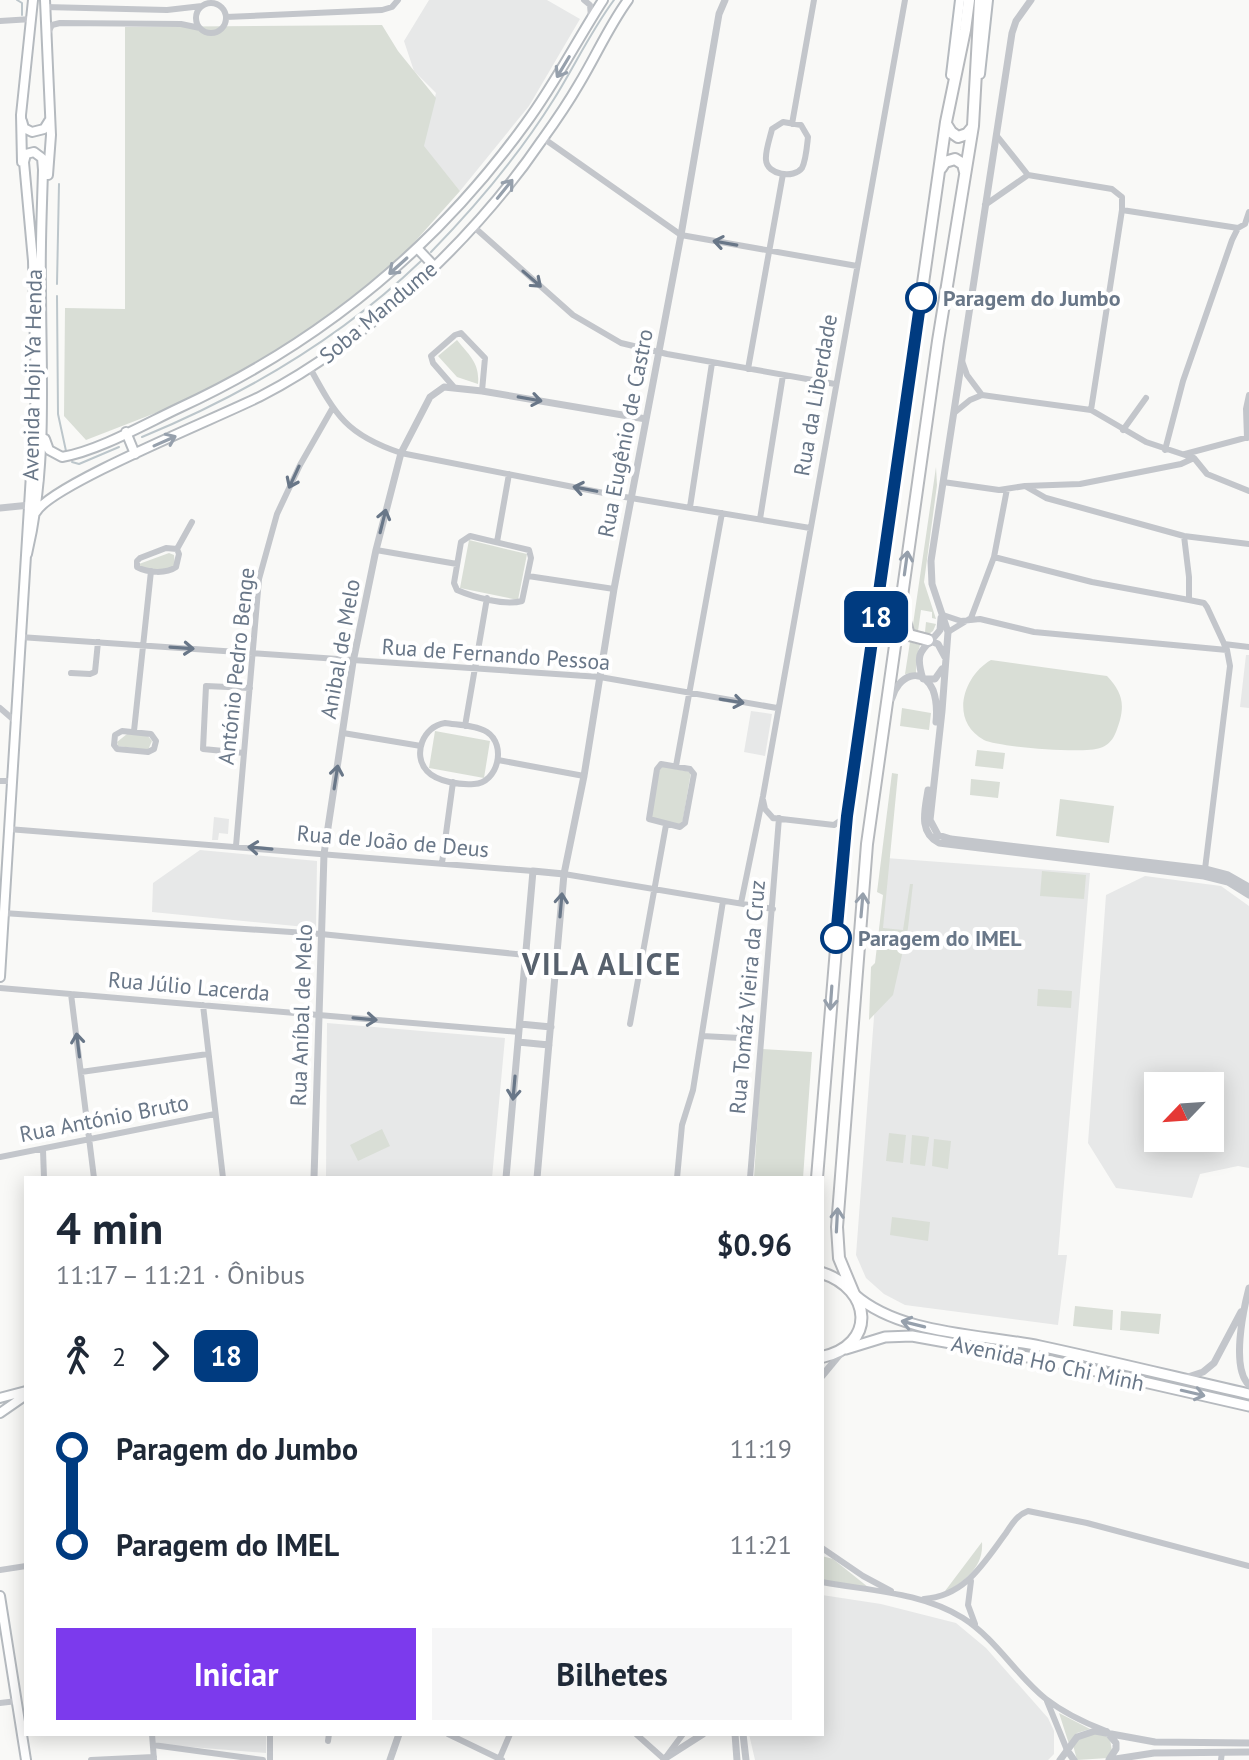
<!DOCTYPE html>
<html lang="pt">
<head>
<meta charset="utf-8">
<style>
  body { margin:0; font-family:"PT Sans",sans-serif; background:#f6f6f7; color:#1f2937; height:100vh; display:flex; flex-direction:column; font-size:30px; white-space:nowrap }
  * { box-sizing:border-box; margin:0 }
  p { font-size:26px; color:#747a83 }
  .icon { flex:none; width:44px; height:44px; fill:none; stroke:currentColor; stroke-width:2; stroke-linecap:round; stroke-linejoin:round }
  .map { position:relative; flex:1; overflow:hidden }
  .drawer { position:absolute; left:24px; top:1176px; width:800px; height:560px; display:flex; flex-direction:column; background:#fff; border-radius:0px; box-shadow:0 4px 20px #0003 }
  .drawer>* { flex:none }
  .badge { padding:0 16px; border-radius:12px; font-size:28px; line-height:52px }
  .needle { width:52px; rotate:245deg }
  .tools { position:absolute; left:1144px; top:1072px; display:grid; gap:16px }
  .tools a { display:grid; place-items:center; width:80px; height:80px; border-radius:0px; background:#fff; box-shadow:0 4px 20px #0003; font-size:40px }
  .map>.badge { position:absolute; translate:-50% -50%; box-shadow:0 0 0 4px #fff }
  .legs { display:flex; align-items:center; gap:12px; height:88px; padding:0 32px; font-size:26px }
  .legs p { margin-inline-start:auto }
  .headline { display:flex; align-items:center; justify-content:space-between; height:136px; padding:0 32px }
  h1 { font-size:44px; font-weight:700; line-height:60px }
  .button { display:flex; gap:16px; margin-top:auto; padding:16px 32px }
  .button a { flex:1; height:92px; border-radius:0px; background:#7c3aed; color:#fff; font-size:32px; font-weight:700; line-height:92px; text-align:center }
  .button a+a { background:#f6f6f7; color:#1f2937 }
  ul { padding:0 32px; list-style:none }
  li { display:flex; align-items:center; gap:28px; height:96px; font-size:30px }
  li i { display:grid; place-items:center; width:12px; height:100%; margin:0 10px; background:currentColor }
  li i::after { content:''; width:20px; height:20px; margin:-10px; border:6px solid; border-radius:50%; background:#fff }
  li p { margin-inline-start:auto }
  li:first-child i { background:linear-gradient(#0000 50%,currentColor 0) }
  li:last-child i { background:linear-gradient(currentColor 50%,#0000 0) }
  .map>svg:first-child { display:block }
  .built { fill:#e7e8e8; fill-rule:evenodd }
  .green { fill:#d9ded6 }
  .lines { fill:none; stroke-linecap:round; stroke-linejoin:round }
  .stream { stroke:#bcc6cb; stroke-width:2 }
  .secondary-casing { stroke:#b5babf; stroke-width:12 }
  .primary-casing { stroke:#b6babf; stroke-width:13 }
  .trunk-casing { stroke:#b6b9bd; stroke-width:14 }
  .minor { stroke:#c3c6cb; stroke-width:6 }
  .tertiary { stroke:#c3c6cb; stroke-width:7 }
  .secondary { stroke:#fff; stroke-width:8 }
  .primary { stroke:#fff; stroke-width:9 }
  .trunk { stroke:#fff; stroke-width:10 }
  .oneway { stroke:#96a0ac }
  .oneway2 { stroke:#697788 }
  .line-1-casing { stroke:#fff; stroke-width:18 }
  .line-1 { stroke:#003b80; stroke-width:12 }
  .stop-1-dot { fill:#fff; stroke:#003b80; stroke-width:4 }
  .labels { text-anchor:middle; stroke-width:8; stroke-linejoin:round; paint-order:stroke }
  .stop-label { font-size:22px; font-weight:bold; fill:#697788; stroke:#fff; text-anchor:start }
  .street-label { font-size:22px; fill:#697788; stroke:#fff }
  .district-label { font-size:30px; font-weight:bold; letter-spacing:2px; fill:#57616d; stroke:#fff }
</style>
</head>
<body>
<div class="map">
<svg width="1249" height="1760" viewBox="0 0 1249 1760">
  <rect width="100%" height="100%" fill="#f9f9f7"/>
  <!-- built -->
  <path class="built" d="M429,0H547L580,19L529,106L460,191L423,146L436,93L414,71L404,41Z
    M1246,655H1249V708L1240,707Z
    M751,711L772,714L765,756L744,752Z
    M214,817L229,819L228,834L219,833L218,840H212Z
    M200,850L317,861L316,928L152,912L153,883Z
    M886,858L1090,873L1058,1255H1067L1058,1325L905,1305L884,1294L866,1278L856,1255Z
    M1145,876L1221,886L1249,906V1168L1238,1166L1200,1174L1192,1198L1116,1188L1088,1143L1106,895ZM1158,1086H1210V1138H1158Z
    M327,1023L505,1038L492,1178H326Z
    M822,1595L881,1604L956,1623L986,1648L1048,1718L1054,1731V1754L1048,1760H755L749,1734H822Z
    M153,1734H266V1753L154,1744Z"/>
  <!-- green -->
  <path class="green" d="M382,25L398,51L436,98L424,146L460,191L403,255L328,319L239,375L189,400L86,440L64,416L65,308L125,309V27Z
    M457,340C469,355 480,363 478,384L457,377L438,356Z
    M936,467L937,485L924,582L936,619L932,618V612L921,610L918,631L925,632L926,622L936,624L933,631L926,636L912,631Z
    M469,540L527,554L518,600L460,588Z
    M169,553L174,555L175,565L168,571L141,568L139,564Z
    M910,642L920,645L916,659V673L905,674Z
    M991,660L1107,676C1120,690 1125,701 1120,720C1116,733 1113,744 1100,748C1084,754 998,747 984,740C949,721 963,676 991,660Z
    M902,708L931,713L929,730L900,726Z
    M435,731L490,741L484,778L429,768Z
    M127,734L147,735L152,741L148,750L118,746L117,742Z
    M977,750L1005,753L1003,769L975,766Z
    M660,766L691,772L682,825L650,819Z
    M892,773L898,774L883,928L903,930L910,884H913L908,928L893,995L869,1020L871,967L875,963L883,895L877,892Z
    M971,779L1000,782L998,798L970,795Z
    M1060,799L1114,806L1109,843L1056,836Z
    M1042,871L1086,875L1084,899L1040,896Z
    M1038,989L1072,991L1071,1008L1037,1006Z
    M762,1049L812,1052L803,1178H754Z
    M382,1129L390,1146L358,1161L350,1145Z
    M889,1133L906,1135L903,1163L886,1161Z
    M912,1135L929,1137L925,1166L910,1164Z
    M934,1139L951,1141L948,1169L932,1166Z
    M892,1217L930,1222L928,1241L890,1235Z
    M1075,1306L1113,1310L1112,1330L1073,1326Z
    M1121,1311L1161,1314L1159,1334L1120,1330Z
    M982,1542C984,1569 962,1582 942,1595Z
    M822,1556L833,1559L868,1587L822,1580Z
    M1059,1713L1090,1729L1077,1733L1069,1744Z
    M1100,1732L1110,1739L1112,1751L1108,1758L1077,1760L1073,1745L1078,1738Z"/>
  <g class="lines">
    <!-- stream -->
    <path class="stream" d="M17,0L22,3V15
      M431,252C477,205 519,155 554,99C574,67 591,31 614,0
      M57,284L59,184
      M57,296L58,414L66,451
      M142,437C246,394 340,339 421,261
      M72,462L79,464L119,447"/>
    <!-- secondary casing -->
    <g class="secondary-casing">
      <path id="secondary" d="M45,0L51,135L48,175
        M980,74L988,0
        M951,75L960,0
        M22,121L24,128L32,132L44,129L49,121
        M22,162L21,115L33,0
        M417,248L434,266
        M126,432L135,454
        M45,439L49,450L62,457C98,451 145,424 179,408C320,343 435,249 526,123C555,84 577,40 603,0
        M36,512C52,484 222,416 261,396C366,342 476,237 542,140C555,122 568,103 579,84C596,56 609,26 628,0
        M0,977L36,393L33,261L24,162L26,154L34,152L42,158L43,170C42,208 40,247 41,286C41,376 48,466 27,554
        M0,1398L26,1391
        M0,1413L26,1395
        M0,1596L26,1760"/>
    </g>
    <!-- primary casing -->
    <g class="primary-casing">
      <path id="primary" d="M854,1294C900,1335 981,1334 1040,1346C1110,1361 1179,1378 1249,1394
        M846,1349L885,1337L912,1336L1061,1363L1249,1406"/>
    </g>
    <!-- trunk casing -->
    <g class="trunk-casing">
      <path id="trunk" d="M946,124L951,132L958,137L967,134L972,128
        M941,168L945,162L955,159L963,164L965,172
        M903,615L909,635L928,640
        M817,1178L847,816L946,122L965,30L969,0
        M822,1273C872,1289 877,1345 822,1357
        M854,1294L839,1258L837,1227L867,844L938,341L973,126L980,0"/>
    </g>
    <!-- minor -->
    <path class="minor" d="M584,0L590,5L591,17
      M196 18a15 15 0 1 1 30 0a15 15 0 1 1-30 0Z
      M45,7L167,10L202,6
      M226,17L382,10L392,7L398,0
      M0,21L32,19
      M48,33L52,25L60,23L181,24L200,28
      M783,122L801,125L808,137C807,146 806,160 802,168C794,179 767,175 766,160C765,151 770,138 772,129Z
      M792,124L814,0
      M997,136L1028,175L1112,189L1122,197V210L1091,410
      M543,138L681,235L857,266
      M985,205L1028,175
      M1122,210L1238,228
      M474,227L573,315L621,343L667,354L835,384
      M962,361L967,375L982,395
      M310,368C336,416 347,435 401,453L619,496L810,528
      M748,369L783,174
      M453,386L433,363L431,356L455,335L461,333L485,358L482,391
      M954,413L970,400L982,395L1091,410L1146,442L1194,458L1207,474L1249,491
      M1123,430L1146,398
      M1247,438L1246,409L1249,395
      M1165,450L1183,381L1232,240L1238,228L1245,224L1249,212
      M1185,454L1249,437
      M943,482L999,490L1025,486L1046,498L1184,536L1249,544
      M1025,486L1080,484L1181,464L1194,458
      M690,507L712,363
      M760,519L783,375
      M470,536L529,550L531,558L522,601C505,606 473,597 457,590L454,583L461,542Z
      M1184,536L1189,577V600L1204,603L1207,607L1227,650L1230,666L1205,869
      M497,542L509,474
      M177,549L166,548L140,558L137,561V567C148,573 166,574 176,567L179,554L177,549L192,522
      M376,550L457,564
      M994,557L1092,582L1189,600
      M528,576L614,589
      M943,615L961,621L980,619L1034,632L1227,650
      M948,632L971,618L994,557L1007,489
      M20,637L600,677L777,708
      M1224,644L1249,647
      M71,673L90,674L95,672L98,642
      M0,708L15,721
      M445,723C457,725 476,725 487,732C507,745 498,783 474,784C461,785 437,782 427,771C412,755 423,726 445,723Z
      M465,726L487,598
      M122,731L151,734L156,741L154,749L148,752L117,749L114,745L115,735Z
      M134,731L151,571
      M343,733L421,746
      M244,753L203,749L206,686L250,688
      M498,760L584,776
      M661,764L690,769L694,774L685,823L680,827L649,819L657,769Z
      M676,766L722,513
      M0,781H11
      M763,800L765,809L773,818
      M773,818L834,825L847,816
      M8,829L533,871
      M236,846L259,579L277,514L300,465L332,409
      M442,863L453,782
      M564,874L773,909
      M741,903L763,796L905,0
      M3,913L321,934L526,955
      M0,988L519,1032
      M71,994L94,1178
      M203,1005L223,1178
      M630,1024L666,825
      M702,1036L740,1038
      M81,1072L208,1054
      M43,1150L44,1178
      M0,1157L215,1114
      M677,1178L682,1125L693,1090L723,901
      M750,1178L779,818
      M822,1548L863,1576L891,1591
      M0,1570L26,1566
      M971,1581L968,1605L975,1624
      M822,1582C870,1591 921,1592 963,1618C996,1639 1016,1675 1046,1699C1064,1713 1085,1723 1106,1731
      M924,1599C965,1596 983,1564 1006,1533C1012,1524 1017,1515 1028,1511L1087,1523L1249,1566
      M1047,1701L1067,1750
      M0,1703L17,1701
      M152,1734L154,1760
      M448,1734L502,1760
      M636,1734L664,1759
      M328,1741L329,1734
      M153,1745L263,1760
      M666,1757L683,1734
      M91,1760L154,1757
      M270,1760V1734
      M499,1760L510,1734
      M1221,1760L1222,1752"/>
    <!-- tertiary -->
    <path class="tertiary" d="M1031,0L1016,21L1012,33L931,561L932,584L948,632L942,711L930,820L938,835L951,839L1205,869L1228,875L1249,887
      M0,508L30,505
      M941,618L940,630C925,650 913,648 923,679H935L942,669
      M928,640L938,644L945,657
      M892,698C898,676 921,665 933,690C937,701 937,712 936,722
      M928,790C925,810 918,832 939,843L1204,876L1228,882L1249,895
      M520,1024L551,1027
      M518,1042L549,1045
      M314,1178L324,854L353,662L376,550L401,453L430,397L444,387L482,391L646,419
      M506,1178L533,871L564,874
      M537,1178L564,874L584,776L614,589L681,235L719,14L725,0
      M1249,1288C1243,1311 1231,1368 1249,1385
      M822,1376L841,1353
      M1185,1378L1203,1372L1214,1363L1241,1312
      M1107,1732L1116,1743V1749L1110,1758
      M735,1734L737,1760
      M743,1734L746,1760
      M1067,1750L1074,1760
      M664,1759L703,1734
      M390,1760L399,1734
      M1060,1760L1077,1737L1095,1731L1155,1742L1249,1743
      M1109,1760L1154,1753L1249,1752"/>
    <!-- secondary -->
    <use href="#secondary" class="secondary"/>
    <!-- primary -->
    <use href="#primary" class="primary"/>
    <!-- trunk -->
    <use href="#trunk" class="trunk"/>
  </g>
  <!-- one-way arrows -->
  <defs><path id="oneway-shaft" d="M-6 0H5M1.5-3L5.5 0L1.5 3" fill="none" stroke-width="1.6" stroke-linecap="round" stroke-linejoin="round" transform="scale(2)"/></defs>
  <g class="oneway">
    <use href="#oneway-shaft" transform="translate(563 67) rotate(121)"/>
    <use href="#oneway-shaft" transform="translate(505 189) rotate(-51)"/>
    <use href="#oneway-shaft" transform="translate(398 266) rotate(138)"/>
    <use href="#oneway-shaft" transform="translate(165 441) rotate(-24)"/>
    <use href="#oneway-shaft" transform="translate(906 563) rotate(-82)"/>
    <use href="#oneway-shaft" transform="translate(862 905) rotate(-85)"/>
    <use href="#oneway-shaft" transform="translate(831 998) rotate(94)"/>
    <use href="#oneway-shaft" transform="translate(837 1220) rotate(-87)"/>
    <use href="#oneway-shaft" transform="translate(913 1324) rotate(-166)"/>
    <use href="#oneway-shaft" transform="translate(1193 1393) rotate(13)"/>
  </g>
  <g class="oneway2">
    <use href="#oneway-shaft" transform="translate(725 243) rotate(-170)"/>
    <use href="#oneway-shaft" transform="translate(532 279) rotate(41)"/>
    <use href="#oneway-shaft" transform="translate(530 399) rotate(10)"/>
    <use href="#oneway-shaft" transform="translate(294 477) rotate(115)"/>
    <use href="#oneway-shaft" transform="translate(585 489) rotate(-169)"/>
    <use href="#oneway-shaft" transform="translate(383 521) rotate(-76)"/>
    <use href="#oneway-shaft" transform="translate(182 648) rotate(4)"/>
    <use href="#oneway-shaft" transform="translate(732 701) rotate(9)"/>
    <use href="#oneway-shaft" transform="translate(336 777) rotate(-81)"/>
    <use href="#oneway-shaft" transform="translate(260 848) rotate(-175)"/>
    <use href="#oneway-shaft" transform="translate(561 905) rotate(-85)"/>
    <use href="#oneway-shaft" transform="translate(365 1019) rotate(5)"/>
    <use href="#oneway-shaft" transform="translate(78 1045) rotate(-97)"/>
    <use href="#oneway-shaft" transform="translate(514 1088) rotate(95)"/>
  </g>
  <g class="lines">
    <!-- line-1 casing -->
    <g class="line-1-casing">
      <path id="line-1" d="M836,938L847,816L921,298"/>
    </g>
    <!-- line-1 -->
    <use href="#line-1" class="line-1"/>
  </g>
  <!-- markers -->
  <g class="stop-1-dot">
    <circle cx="921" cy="298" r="14"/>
    <circle cx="836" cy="938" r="14"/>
  </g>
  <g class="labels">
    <!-- stop labels -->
    <g class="stop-label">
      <text x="943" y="306">Paragem do Jumbo</text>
      <text x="858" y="946">Paragem do IMEL</text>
    </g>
    <!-- street labels -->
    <g class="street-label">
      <text transform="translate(378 312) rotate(-40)" y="8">Soba Mandume</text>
      <text transform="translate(32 375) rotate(-89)" y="8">Avenida Hoji Ya Henda</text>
      <text transform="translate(815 395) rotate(-80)" y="8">Rua da Liberdade</text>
      <text transform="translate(625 433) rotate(-79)" y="8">Rua Eugênio de Castro</text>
      <text transform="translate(340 649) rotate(-80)" y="8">Anibal de Melo</text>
      <text transform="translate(496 654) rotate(4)" y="8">Rua de Fernando Pessoa</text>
      <text transform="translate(236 666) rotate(-84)" y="8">António Pedro Benge</text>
      <text transform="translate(393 841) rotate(5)" y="8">Rua de João de Deus</text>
      <text transform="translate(189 986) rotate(5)" y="8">Rua Júlio Lacerda</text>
      <text transform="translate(747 997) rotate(-85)" y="8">Rua Tomáz Vieira da Cruz</text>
      <text transform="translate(301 1015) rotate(-88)" y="8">Rua Aníbal de Melo</text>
      <text transform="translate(104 1118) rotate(-11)" y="8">Rua António Bruto</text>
      <text transform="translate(1048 1363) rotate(12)" y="8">Avenida Ho Chi Minh</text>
    </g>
    <!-- district labels -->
    <g class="district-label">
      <text x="602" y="975">VILA ALICE</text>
    </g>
  </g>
</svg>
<div class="tools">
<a><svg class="needle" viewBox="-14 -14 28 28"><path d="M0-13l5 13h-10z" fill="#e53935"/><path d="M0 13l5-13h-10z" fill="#747a83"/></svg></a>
</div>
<b class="badge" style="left:876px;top:617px;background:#003b80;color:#fff">18</b>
<section class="drawer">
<div class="headline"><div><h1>4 min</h1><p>11:17 – 11:21 · Ônibus</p></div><b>$0.96</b></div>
<div class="legs"><svg class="icon" aria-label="walk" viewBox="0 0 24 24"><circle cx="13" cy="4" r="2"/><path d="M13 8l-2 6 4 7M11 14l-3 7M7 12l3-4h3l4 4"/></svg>2<svg class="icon" aria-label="forward" viewBox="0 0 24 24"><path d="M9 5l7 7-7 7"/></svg><b class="badge" style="background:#003b80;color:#fff">18</b></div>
<ul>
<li><i style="color:#003b80"></i><b>Paragem do Jumbo</b><p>11:19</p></li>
<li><i style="color:#003b80"></i><b>Paragem do IMEL</b><p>11:21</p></li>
</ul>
<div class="button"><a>Iniciar</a><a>Bilhetes</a></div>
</section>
</div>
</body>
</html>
